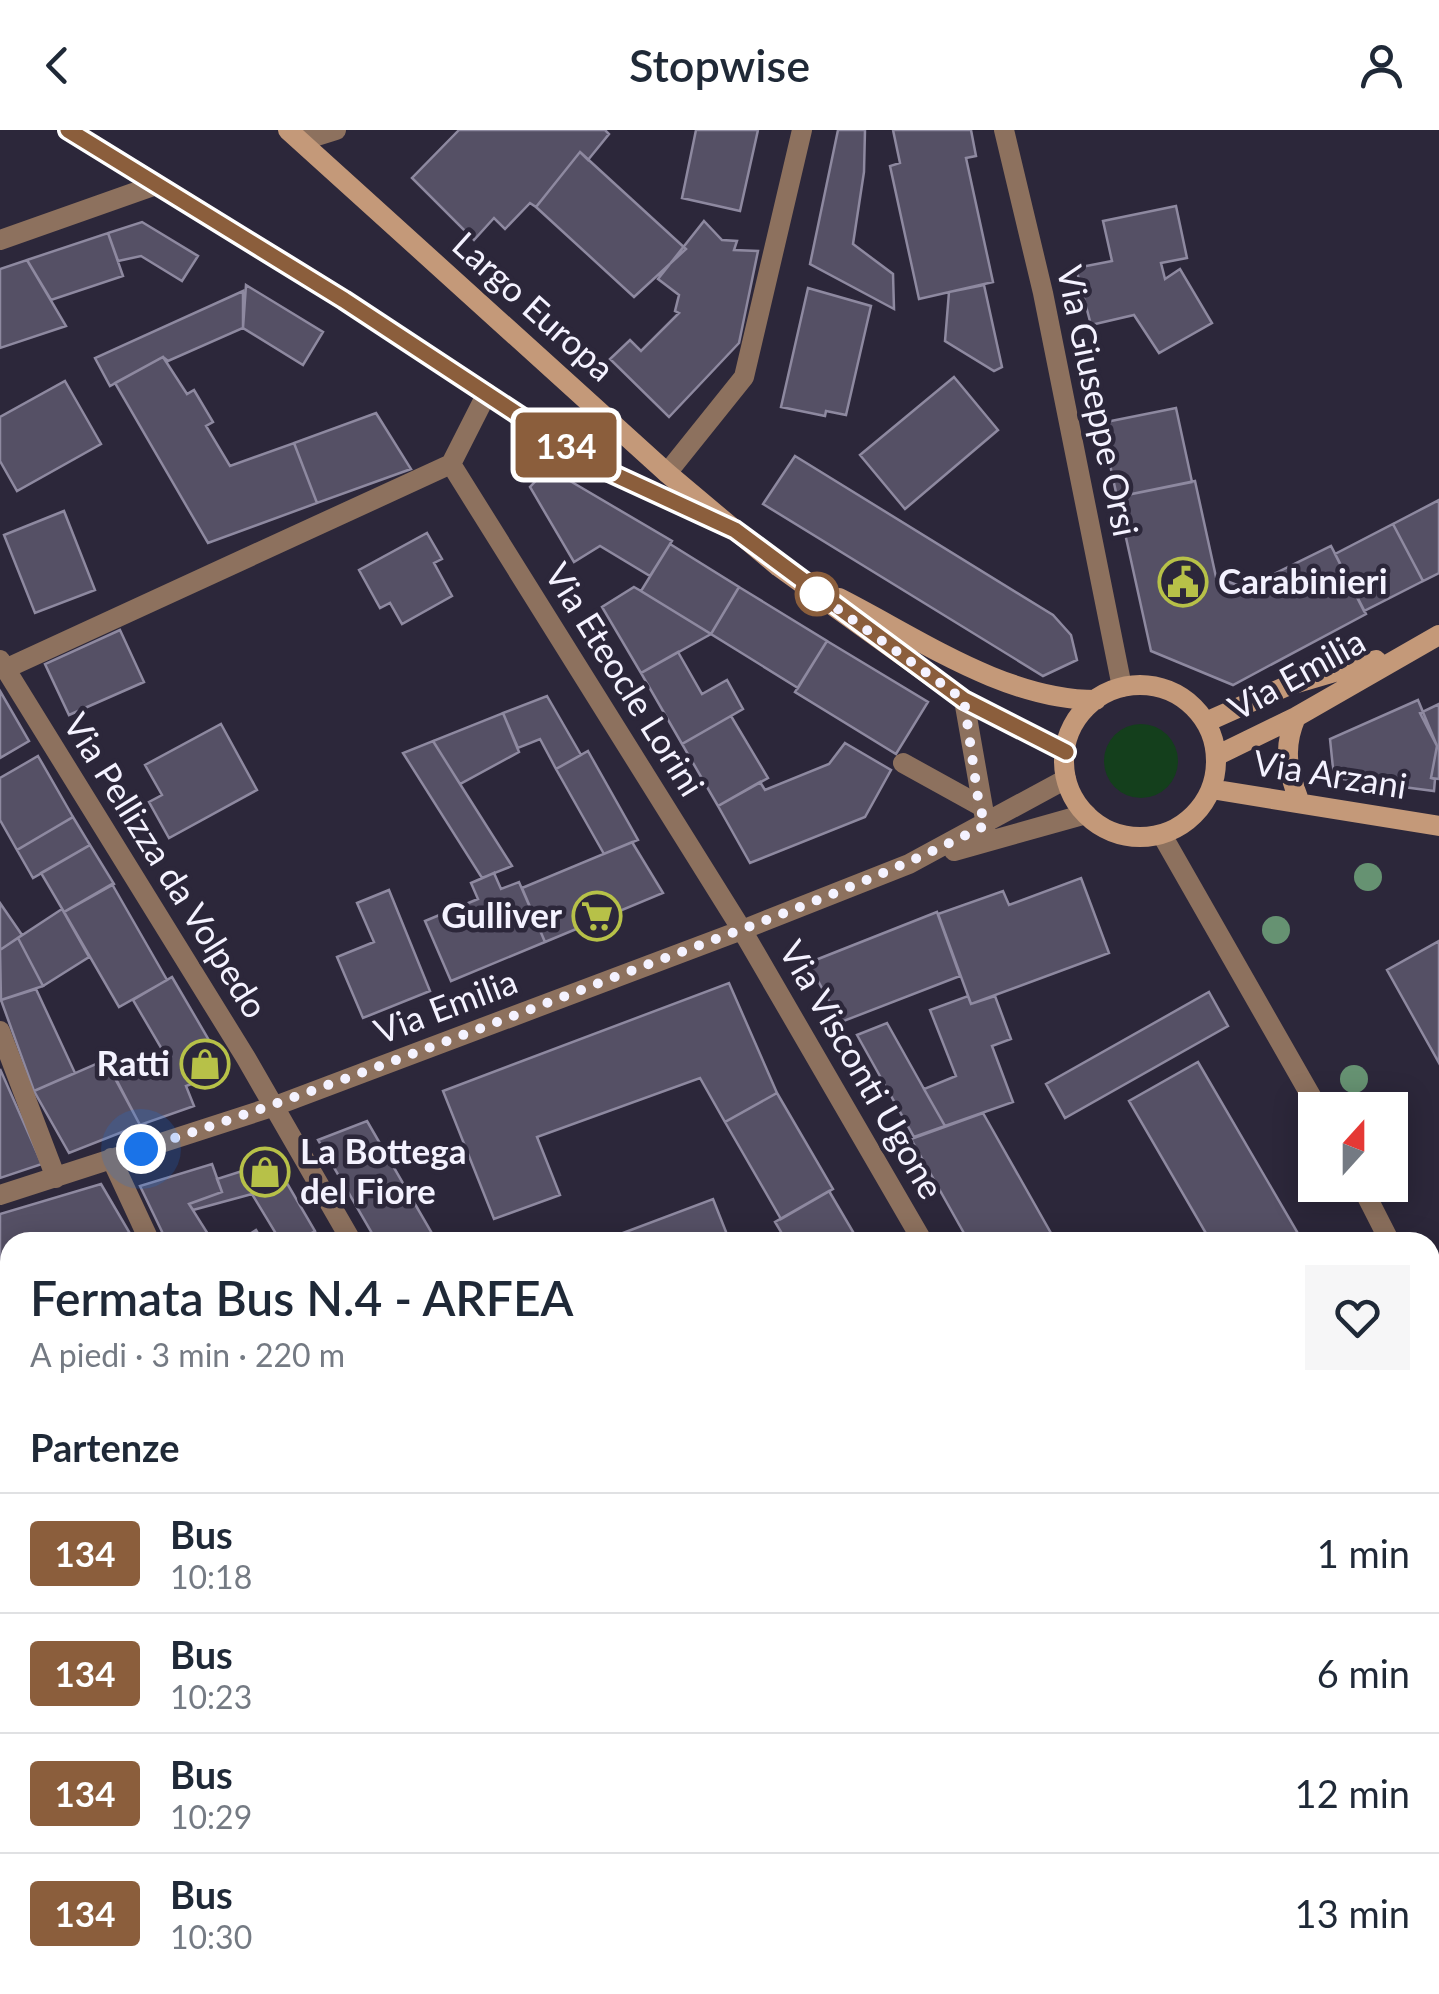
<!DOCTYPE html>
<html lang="it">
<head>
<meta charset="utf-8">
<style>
  body { margin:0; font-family:Lato,sans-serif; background:#f6f6f7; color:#1f2937; height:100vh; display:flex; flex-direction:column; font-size:38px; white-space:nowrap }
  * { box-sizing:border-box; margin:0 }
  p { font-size:32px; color:#747a83 }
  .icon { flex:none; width:55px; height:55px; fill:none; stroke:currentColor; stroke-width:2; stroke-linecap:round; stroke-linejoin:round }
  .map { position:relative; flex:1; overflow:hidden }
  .panel { position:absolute; left:0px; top:1102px; width:1440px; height:762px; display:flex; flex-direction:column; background:#fff; border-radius:30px 30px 0 0; box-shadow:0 5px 25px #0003 }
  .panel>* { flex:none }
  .badge { padding:0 20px; border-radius:8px; font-size:35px; line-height:65px }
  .needle { width:65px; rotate:21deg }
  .controls { position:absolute; left:1298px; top:962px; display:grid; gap:20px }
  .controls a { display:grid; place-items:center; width:110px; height:110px; border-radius:0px; background:#fff; box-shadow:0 5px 25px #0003; font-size:50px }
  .you { position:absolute; width:50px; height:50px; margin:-25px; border:8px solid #fff; border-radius:50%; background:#1a73e8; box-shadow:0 0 0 15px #1a73e833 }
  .map>.badge { position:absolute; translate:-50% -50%; box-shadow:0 0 0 5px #fff }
  h2 { padding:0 30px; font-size:38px; line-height:90px }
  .round { display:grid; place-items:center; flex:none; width:105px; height:105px; border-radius:0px; background:#f6f6f7 }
  .headline { display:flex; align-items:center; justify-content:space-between; height:170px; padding:0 30px }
  h1 { font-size:48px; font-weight:600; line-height:75px }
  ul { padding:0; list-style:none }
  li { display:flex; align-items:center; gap:30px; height:120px; padding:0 30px; border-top:2px solid #e0e1e3 }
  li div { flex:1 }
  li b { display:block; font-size:38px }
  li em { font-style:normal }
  li .badge { min-width:110px; font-weight:700; text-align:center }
  header { display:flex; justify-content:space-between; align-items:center; height:130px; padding:0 30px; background:#fff; font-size:45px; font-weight:600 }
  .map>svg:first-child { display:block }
  .green { fill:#143f1c }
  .building { fill:#555065; stroke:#8e89a0; stroke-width:2.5 }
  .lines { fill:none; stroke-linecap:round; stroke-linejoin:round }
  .path { stroke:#8e8b9b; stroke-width:6; stroke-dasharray:5 5; stroke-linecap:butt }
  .lane { stroke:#8d715e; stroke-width:20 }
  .street { stroke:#8d715e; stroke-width:20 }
  .secondary { stroke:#c49979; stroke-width:20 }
  .tree { fill:#669272 }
  .line-casing { stroke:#fff; stroke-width:22 }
  .line { stroke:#8b5e3c; stroke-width:15 }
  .walk { stroke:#f4f2ff; stroke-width:10; stroke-dasharray:0 18 }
  .stop-dot { fill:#fff; stroke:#8b5e3c; stroke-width:5 }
  .labels { text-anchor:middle; stroke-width:9; stroke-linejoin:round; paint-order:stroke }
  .street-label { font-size:35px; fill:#f4f2ff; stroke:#2c273a }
  .poi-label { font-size:35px; font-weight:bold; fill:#f4f2ff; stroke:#2c273a; text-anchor:start }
</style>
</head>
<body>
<header><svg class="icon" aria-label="back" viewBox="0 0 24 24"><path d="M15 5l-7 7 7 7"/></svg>Stopwise<svg class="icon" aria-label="person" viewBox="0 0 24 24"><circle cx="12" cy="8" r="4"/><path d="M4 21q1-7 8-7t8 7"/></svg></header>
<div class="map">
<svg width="1439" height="1864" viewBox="0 0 1439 1864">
  <rect width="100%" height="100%" fill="#2c273a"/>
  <!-- green -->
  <path class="green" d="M1104 631a37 37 0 1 1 74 0a37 37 0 1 1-74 0Z
    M1439,1238V1414L1430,1418V1243Z"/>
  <!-- building -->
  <path class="building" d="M459,0H605L609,4L588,30L580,22L536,77L530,73L505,99L494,88L474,110L412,48Z
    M696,0H758L740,81L682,68Z
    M838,0H865L864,42L853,114L893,144L894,179L810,134Z
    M893,0H971L976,26L966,28L993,152L919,169L890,36L900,33Z
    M580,22L686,119L634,167L536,77Z
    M1176,76L1187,128L1161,133L1165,149L1180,139L1212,193L1159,223L1134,185L1091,195L1076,138L1112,131L1103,91Z
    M704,91L722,110L737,111L734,120L758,121L739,213L669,287L610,229L630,210L641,221L679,183L675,181L679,165L658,149Z
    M142,92L198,126L182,151L141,126L118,131L108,103Z
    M108,103L123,146L51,170L27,130Z
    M27,130L66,196L0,218V139Z
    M246,155L323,202L303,235L243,198Z
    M984,155L1002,237L994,241L945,211L949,162Z
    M808,158L871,176L846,285L826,281L825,286L781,277Z
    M243,161V198L168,231L163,227L110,256L95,228Z
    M163,227L187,264L194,260L213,292L206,296L230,336L294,313L317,373L208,413L115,253Z
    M954,247L998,300L905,379L860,325Z
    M65,251L101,314L17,361L0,331V287Z
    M1176,278L1192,352L1117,367L1101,293Z
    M376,283L411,339L317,373L294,313Z
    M795,326L1053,485L1071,505L1077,530L1043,546L763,374Z
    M548,338L672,411L650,446L600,416L574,432L530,357Z
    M1195,351L1216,447L1245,458L1331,416L1366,484L1233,555L1151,521L1117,367Z
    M1439,370V443L1423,451L1393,394Z
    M64,381L95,460L35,483L4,405Z
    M1393,394L1423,451L1364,481L1335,424Z
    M427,403L442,429L434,433L452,466L402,494L390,473L380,478L359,440Z
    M670,414L739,457L711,504L641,461Z
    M634,457L641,461L711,504L641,543L602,477Z
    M739,457L827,511L798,558L711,504Z
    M120,500L144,552L69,585L45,534Z
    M827,511L928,572L896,624L795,562Z
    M678,522L702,564L727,550L743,579L682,614L641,543Z
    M0,561L29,611L0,628Z
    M547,566L581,625L556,639L540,609L518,618L503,583Z
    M1418,570L1437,616L1431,648L1435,649L1434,661L1334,648L1330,609Z
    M1439,574V649L1431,648L1437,616L1420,583Z
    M503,583L519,622L460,654L433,611Z
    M731,586L768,648L718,676L682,614Z
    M221,594L257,660L169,708L149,672L162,665L145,635Z
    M433,611L460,654L512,736L482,748L403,623Z
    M845,613L891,640L865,687L750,733L718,676L760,652L765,660L829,634Z
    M588,621L638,710L604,724L556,639Z
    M38,626L73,687L17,720L0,690V648Z
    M73,687L90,715L33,748L17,720Z
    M632,712L663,763L545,812L522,758Z
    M90,715L114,754L64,782L41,743Z
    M494,743L501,759L519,752L545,812L451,851L425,791L478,769L471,753Z
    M1081,748L1109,823L971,874L938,784L1003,761L1009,775Z
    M112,754L167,850L119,877L64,782Z
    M389,760L430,861L363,888L337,827L374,812L357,773Z
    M0,773L22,805L0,820Z
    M62,779L89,827L43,856L18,808Z
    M937,782L960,846L841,892L808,833Z
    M18,808L43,856L1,870L0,820Z
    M1439,811V933L1387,840Z
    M172,847L227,941L186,956L194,976L140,995L114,945L163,921L133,870Z
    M729,853L777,963L725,992L700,948L537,1007L560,1065L494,1089L443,961Z
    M36,859L75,943L34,961L1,870Z
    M1209,862L1228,896L1065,988L1046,954Z
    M968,866L971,874L995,866L1011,909L992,916L1013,972L945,996L924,959L956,946L930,880Z
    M887,893L924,959L945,996L914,1007L857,905Z
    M105,930L140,995L69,1023L34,961Z
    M1198,932L1303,1112H1211L1129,971Z
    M0,939L42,1034L0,1048Z
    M777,963L833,1059L781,1089L725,992Z
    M983,983L1056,1112H969L911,1009Z
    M367,991L437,1112H377L318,1010Z
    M274,1031L315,1101L296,1112H281L252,1064L193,1080L189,1074L222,1062L217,1049Z
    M212,1034L222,1062L189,1074L213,1112H167L140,1056Z
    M101,1054L135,1112H10V1168L0,1172V1084Z
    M829,1061L859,1112H787L775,1092Z
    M713,1069L730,1112H599Z
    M256,1100L263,1112H240L239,1111Z
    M1439,1133V1230L1430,1235V1138Z
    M5,1170L10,1183V1217L2,1220L0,1172Z
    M10,1217V1263L0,1268V1221Z
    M10,1263V1296L4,1299L10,1314V1415L0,1419V1268Z
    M10,1430V1466L0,1443V1434Z
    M0,1484L10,1506V1665L0,1668Z
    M1439,1496V1565L1430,1556V1500Z
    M1430,1556L1439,1565V1613L1431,1616Z
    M10,1665V1742L0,1710V1668Z
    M1439,1693V1728L1430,1731V1696Z
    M1439,1787V1847L1430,1848V1788Z
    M11,1855H117L120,1864H14Z
    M137,1855H184L187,1864H139Z
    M184,1855H208L210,1864H187Z
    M208,1855H255L210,1864Z
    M329,1855H378L377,1864H329Z
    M452,1855H485L488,1864H427Z
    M485,1855H536L538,1860L488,1864Z
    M618,1855H660L664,1864H622Z
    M864,1855H954L1001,1862L862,1864Z"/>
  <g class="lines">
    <!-- path -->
    <path class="path" d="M1339,1855L1344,1864"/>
    <!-- lane -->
    <path class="lane" d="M903,633L979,675"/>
    <!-- street -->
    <path class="street" d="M68,0L344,170L597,336L725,396
      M1004,0L1043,163L1122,557
      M301,11L336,0
      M0,110L153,56
      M451,334L742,800L923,1112
      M667,343L744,247L802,0
      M0,530L246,928L352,1112
      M5,539L451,334L487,263
      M964,570L986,695
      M1162,705L1319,980
      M954,721L1086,684
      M0,901L56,1048
      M111,1028L150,1112
      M1361,1055L1390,1112
      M0,1065L275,976L742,800L909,734L1066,649
      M0,1427L10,1422
      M1430,1458L1439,1455
      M0,1462L10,1484
      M0,1846L10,1843
      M130,1855L133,1864
      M394,1855L395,1864
      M1234,1855L1302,1864
      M554,1864L575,1855"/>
    <!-- secondary -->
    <path class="secondary" d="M288,0L667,343L779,437L964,570L1066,622
      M839,468C918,508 1005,570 1096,570
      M1064 631a76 76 0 1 1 152 0a76 76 0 1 1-152 0Z
      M1296,587C1282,619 1288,642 1300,673
      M1206,592L1287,556L1376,530
      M1218,625L1296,587L1439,505
      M1211,659L1439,696"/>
  </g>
  <!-- trees -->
  <g class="tree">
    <circle cx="1368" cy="747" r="14"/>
    <circle cx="1276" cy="800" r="14"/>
    <circle cx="1354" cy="949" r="14"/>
  </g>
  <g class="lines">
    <!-- line casing -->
    <g class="line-casing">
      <path id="line" d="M68,0L344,170L596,336L735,400L964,570L1066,622"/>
    </g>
    <!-- line -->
    <use href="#line" class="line"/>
    <!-- walk -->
    <path class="walk" d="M141,1019C303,967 461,906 620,845C744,798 868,755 986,695L979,675L964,570L810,459L817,464"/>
  </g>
  <!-- icons -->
  <defs>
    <g id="civic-ring" transform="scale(2.5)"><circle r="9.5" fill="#2c273a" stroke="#b7c148" stroke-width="1.5"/><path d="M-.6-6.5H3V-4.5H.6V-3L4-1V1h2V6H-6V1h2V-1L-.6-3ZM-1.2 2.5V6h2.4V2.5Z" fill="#b7c148"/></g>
    <g id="supermarket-ring" transform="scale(2.5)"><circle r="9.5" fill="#2c273a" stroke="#b7c148" stroke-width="1.5"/><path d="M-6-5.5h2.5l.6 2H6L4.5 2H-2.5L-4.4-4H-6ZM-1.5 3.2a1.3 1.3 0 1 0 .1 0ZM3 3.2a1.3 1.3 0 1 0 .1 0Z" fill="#b7c148"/></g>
    <g id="shop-ring" transform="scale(2.5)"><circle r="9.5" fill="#2c273a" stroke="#b7c148" stroke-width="1.5"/><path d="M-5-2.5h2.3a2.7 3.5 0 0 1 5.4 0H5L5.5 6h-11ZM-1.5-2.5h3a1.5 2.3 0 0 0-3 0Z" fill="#b7c148"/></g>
  </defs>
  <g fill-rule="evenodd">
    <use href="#civic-ring" x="1183" y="452"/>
    <use href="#supermarket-ring" x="597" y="786"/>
    <use href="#shop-ring" x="205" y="934"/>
    <use href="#shop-ring" x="265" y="1042"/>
  </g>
  <!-- markers -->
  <circle class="stop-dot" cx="817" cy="464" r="20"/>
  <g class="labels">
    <!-- street labels -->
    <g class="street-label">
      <text transform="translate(533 177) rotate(42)" y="12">Largo Europa</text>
      <text transform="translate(1097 271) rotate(78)" y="12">Via Giuseppe Orsi</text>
      <text transform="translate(1297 545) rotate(-29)" y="12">Via Emilia</text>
      <text transform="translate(624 550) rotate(58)" y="12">Via Eteocle Lorini</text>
      <text transform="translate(1330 645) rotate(9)" y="12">Via Arzani</text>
      <text transform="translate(165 736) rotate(58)" y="12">Via Pellizza da Volpedo</text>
      <text transform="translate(446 877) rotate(-21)" y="12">Via Emilia</text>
      <text transform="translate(861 940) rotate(60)" y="12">Via Visconti Ugone</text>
    </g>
    <!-- poi labels -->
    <g class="poi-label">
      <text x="1218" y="464">Carabinieri</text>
      <text x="562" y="798" text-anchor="end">Gulliver</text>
      <text x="170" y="946" text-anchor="end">Ratti</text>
      <text x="300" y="1034">La Bottega<tspan x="300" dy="40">del Fiore</tspan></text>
    </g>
  </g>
</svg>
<div class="controls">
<a><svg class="needle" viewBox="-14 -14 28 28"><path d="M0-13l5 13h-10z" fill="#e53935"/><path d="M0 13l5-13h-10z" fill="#747a83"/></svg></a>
</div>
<div class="you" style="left:141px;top:1019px"></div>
<b class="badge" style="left:566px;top:315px;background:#8b5e3c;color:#fff">134</b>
<section class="panel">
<div class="headline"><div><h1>Fermata Bus N.4 - ARFEA</h1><p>A piedi · 3 min · 220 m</p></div><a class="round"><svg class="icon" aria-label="heart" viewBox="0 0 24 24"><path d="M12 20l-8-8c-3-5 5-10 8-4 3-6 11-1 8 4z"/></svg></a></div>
<h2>Partenze</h2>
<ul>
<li><span class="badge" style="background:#8b5e3c;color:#fff">134</span><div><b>Bus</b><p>10:18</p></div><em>1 min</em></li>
<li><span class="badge" style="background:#8b5e3c;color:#fff">134</span><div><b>Bus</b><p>10:23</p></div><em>6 min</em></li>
<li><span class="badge" style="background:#8b5e3c;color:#fff">134</span><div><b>Bus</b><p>10:29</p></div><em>12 min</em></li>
<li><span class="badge" style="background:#8b5e3c;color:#fff">134</span><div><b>Bus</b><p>10:30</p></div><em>13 min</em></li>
</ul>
</section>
</div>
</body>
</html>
